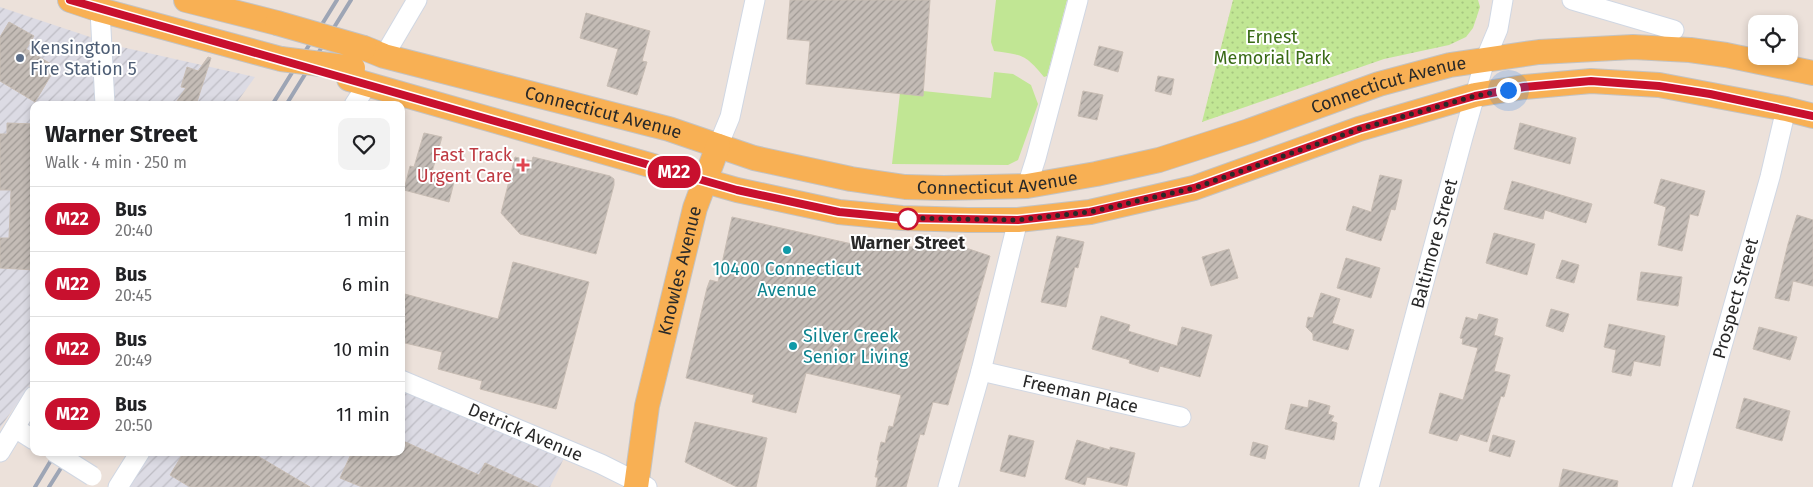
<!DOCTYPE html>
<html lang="en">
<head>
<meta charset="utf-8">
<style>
  body { margin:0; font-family:"Fira Sans",sans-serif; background:#f2f2f2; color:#202124; height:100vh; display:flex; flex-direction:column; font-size:19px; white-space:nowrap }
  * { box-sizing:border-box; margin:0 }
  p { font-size:16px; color:#757577 }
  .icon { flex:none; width:28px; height:28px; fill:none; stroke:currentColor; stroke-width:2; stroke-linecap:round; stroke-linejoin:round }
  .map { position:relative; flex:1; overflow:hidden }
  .side { position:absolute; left:30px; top:101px; width:375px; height:355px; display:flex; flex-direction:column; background:#fff; border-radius:10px; box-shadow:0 2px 8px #0003 }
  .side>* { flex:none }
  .badge { padding:0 10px; border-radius:16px; font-size:18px; line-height:32px }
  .tools { position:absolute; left:1748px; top:15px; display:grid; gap:10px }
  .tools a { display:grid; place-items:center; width:50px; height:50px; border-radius:10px; background:#fff; box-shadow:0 2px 8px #0003; font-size:25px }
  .you { position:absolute; width:25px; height:25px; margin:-12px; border:4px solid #fff; border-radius:50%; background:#1a73e8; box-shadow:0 0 0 8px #1a73e833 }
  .map>.badge { position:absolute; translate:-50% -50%; box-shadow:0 0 0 2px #fff }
  .round { display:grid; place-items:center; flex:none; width:52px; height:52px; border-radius:10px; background:#f2f2f2 }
  .summary { display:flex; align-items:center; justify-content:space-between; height:85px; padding:0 15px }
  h1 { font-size:24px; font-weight:700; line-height:38px }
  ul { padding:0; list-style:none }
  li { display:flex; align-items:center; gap:15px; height:65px; padding:0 15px; border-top:1px solid #e0e0e0 }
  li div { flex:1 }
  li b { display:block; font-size:19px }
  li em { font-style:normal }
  li .badge { min-width:55px; font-weight:700; text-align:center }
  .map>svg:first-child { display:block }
  .industrial { fill:url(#industrial-furrows) }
  .grass { fill:#c1e694 }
  .park { fill:url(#park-dots) }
  .building { fill:url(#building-hatch); stroke:#c8bdb4 }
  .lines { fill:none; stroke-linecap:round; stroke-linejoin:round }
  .minor-casing { stroke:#d0d7e3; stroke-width:21 }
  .major-casing { stroke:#c3c3c3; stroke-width:26 }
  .minor { stroke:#fff; stroke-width:19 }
  .major { stroke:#f8b054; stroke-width:24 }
  .rail { stroke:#9da5b5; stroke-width:4 }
  .minor-bridge-casing { stroke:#d0d7e3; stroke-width:21; stroke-linecap:butt }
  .major-bridge-casing { stroke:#c3c3c3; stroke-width:26; stroke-linecap:butt }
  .minor-bridge { stroke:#fff; stroke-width:19 }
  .major-bridge { stroke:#f8b054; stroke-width:24 }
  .line-casing { stroke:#fff; stroke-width:11 }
  .line { stroke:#c8102e; stroke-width:8 }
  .walk { stroke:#292929; stroke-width:5; stroke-dasharray:0 9 }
  .service-dot { fill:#5c6f8a; stroke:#fff; stroke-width:2 }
  .health-dot { fill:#e0444e; stroke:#fff; stroke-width:2 }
  .stop-dot { fill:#fff; stroke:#c8102e; stroke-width:2.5 }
  .culture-dot { fill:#0f9aa8; stroke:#fff; stroke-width:2 }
  .labels { text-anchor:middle; stroke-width:4; stroke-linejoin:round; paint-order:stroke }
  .park-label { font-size:18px; fill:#396a16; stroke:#fff }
  .service-label { font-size:18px; fill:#4e5e75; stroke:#fff; text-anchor:start }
  .street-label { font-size:18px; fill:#292929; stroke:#fff }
  .health-label { font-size:18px; fill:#be3a42; stroke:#fff; text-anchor:end }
  .stop-label { font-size:18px; font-weight:bold; fill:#292929; stroke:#fff }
  .culture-label { font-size:18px; fill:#0d838f; stroke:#fff }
</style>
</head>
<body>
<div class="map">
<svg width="1813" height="487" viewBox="0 0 1813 487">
  <defs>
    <pattern id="industrial-furrows" width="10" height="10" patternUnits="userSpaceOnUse" patternTransform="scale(1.25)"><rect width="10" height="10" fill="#dcdbe4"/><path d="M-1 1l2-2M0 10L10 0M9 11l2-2" fill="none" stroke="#bdbcc4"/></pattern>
    <pattern id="park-dots" width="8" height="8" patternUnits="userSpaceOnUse" patternTransform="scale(1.25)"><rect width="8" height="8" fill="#c1e694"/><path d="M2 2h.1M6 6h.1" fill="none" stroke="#a6c580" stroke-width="1.8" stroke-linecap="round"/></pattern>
    <pattern id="building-hatch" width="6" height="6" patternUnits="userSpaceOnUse" patternTransform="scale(1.25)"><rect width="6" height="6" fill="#c4bcb6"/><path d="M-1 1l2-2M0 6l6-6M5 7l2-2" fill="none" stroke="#9f9994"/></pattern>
  </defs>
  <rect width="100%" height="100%" fill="#ece1da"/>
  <!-- industrial -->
  <path class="industrial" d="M0,7L117,46L255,77L235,105H34V379L0,428Z
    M401,380L568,450L550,487H118L140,453L401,452Z"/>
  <!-- grass -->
  <path class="grass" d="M996,0H1067L1047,76L1044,77C1025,54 1022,55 994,51L991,42Z
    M994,72L1013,74L1031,85L1038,104L1018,160L1008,165L892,164L900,93L923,91L991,98Z"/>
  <!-- park -->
  <path class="park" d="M1233,0H1478L1480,7L1473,28L1466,37L1449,45L1384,59L1202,122Z"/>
  <!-- building -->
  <path class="building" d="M790,0H930L923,96L806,84L810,41L787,39Z
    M586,13L650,31L642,61L647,62L637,95L607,86L618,49L580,38Z
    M9,22L34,36L26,49L56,67L35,102L0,81V37Z
    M1099,46L1123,52L1118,72L1094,65Z
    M208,57L211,58L196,105H174L186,88L181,87L187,67L198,71Z
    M1158,76L1174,79L1171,95L1155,91Z
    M1083,91L1103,95L1097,120L1078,116Z
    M7,123L34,124V270L0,268V238H9L11,190H0V134H7Z
    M1520,123L1576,138L1570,164L1514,149Z
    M424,133L442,137L432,172L455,178L449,202L404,190L410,166L414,167Z
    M515,157L532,161L533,157L610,176L614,179V185L596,254L520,234L501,213Z
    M1380,175L1402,180L1395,210L1391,209L1381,241L1346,230L1353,206L1371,212Z
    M1661,179L1705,191L1698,216L1690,214L1682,251L1658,245L1666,207L1654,203Z
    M1512,181L1592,204L1586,223L1545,210L1543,219L1504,209Z
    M1797,215L1813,220V286L1793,281L1789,301L1775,298L1788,244Z
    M732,217L861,246L966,248L990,256L948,405L933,402L924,435L920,434L906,487H876L878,477H875L879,460H877L881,442L885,443L889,426L893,427L901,395L806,373L796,413L752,402L754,395L686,378L707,288L710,280L718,282Z
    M1494,233L1535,244L1527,275L1486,263Z
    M1057,236L1084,242L1078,268L1075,267L1066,307L1041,302Z
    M1229,249L1238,278L1211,286L1202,257Z
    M1346,258L1380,268L1371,298L1337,288Z
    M1562,260L1579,265L1574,283L1556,278Z
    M513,262L589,282L556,409L480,389L482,381L438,369L442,352L401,342V293L498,319Z
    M1641,272L1682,277L1678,306L1637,300Z
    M1321,293L1340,299L1332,323L1354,330L1348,350L1313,340V334L1306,327L1308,317L1313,318Z
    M1551,309L1569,314L1563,332L1546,326Z
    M1479,314L1498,319L1494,335L1503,338L1494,371L1510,375L1504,397L1501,396L1487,442L1460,434L1457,441L1429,433L1440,393L1463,400L1478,348L1462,344L1463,339L1460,338L1466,317L1477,320Z
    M1101,316L1130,325L1128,331L1177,346L1182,327L1212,335L1200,377L1160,366L1158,372L1129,363L1130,360L1092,349Z
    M1609,324L1665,336L1660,366L1634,361L1631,376L1612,372L1616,350L1604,347Z
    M1759,327L1797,337L1790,360L1753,349Z
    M1744,398L1790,411L1782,441L1736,428Z
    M1309,400L1330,406L1328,414L1334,416L1331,421L1337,423L1334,440L1285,429L1291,404L1308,408Z
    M695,422L767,438L756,487H737L685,462Z
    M1009,435L1034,441L1025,477L1000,471Z
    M1493,435L1515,441L1510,457L1489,451Z
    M401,440L479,475L485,463L538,487H362L340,478L352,452H401Z
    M1077,440L1110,450V447L1135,453L1127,486L1087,477L1085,485L1065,479Z
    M1253,442L1268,446L1265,459L1250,455Z
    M184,452H251L310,487H190L170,475Z
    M1563,469L1618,481L1617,487H1559Z"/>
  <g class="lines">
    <!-- minor casing -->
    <g class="minor-casing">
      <g id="minor">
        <path d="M1572,0L1674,30"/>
        <path d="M100,10L105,105"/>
        <path d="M384,56L417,0"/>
        <path d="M354,105L367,85"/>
        <path d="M718,146L730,117L755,0"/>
        <path d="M1027,186L1036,158L1078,0"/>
        <path id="s1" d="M981,371L1181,417"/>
        <path id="s2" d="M401,380L601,464L647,487"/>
        <path d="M15,428L34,440"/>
        <path d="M0,452L34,396"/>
        <path d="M118,487L140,452"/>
        <path d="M948,487L981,371L1018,220"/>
        <path id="s3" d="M1369,487L1463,137L1485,60L1498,29L1503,0"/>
        <path id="s4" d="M1682,487L1770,177L1786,109"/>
      </g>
    </g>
    <!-- major casing -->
    <g class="major-casing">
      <g id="major">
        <path d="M70,0L100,10L281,59"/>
        <path d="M186,0L277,23"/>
        <path id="s5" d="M364,48L384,56L669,129L754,158L851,179L905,187L944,188L1027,186L1096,174L1159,160L1249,131L1379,84L1450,65L1539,52L1633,47L1690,50L1726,55L1813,73"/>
        <path d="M349,79L737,190L839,212L902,218L968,220H1018L1090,212L1194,188L1359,129L1475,95L1524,87L1591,81L1659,85L1786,109L1813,116"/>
        <path id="s6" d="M636,487L647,406L695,208L718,146"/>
      </g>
    </g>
    <!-- minor -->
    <use href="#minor" class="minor"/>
    <!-- major -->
    <use href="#major" class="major"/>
    <!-- rail -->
    <path class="rail" d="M272,105L337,0
      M286,105L351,0
      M35,487L56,452
      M49,487L71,452"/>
    <!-- minor-bridge casing -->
    <g class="minor-bridge-casing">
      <path id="minor-bridge" d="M54,452L92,476"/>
    </g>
    <!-- major-bridge casing -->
    <g class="major-bridge-casing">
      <path id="major-bridge" d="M277,23L364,48
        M281,59L353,68"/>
    </g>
    <!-- minor-bridge -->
    <use href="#minor-bridge" class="minor-bridge"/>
    <!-- major-bridge -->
    <use href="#major-bridge" class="major-bridge"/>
  </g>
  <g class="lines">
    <!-- line casing -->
    <g class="line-casing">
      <path id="line" d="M70,0L737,190L839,212L902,218L1018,220L1090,212L1194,188L1359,129L1475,96L1524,87L1591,81L1659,86L1710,94L1813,116"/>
    </g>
    <!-- line -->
    <use href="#line" class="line"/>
    <!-- walk -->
    <path class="walk" d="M908,219L902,218L1018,220L1090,212L1194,188L1359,129L1475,96L1508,90"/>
  </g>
  <!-- markers -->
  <circle class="service-dot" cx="20" cy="58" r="5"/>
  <path class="health-dot" d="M520.5 157.5h5v5h5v5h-5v5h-5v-5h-5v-5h5z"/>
  <circle class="stop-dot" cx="908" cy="219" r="10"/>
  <g class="culture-dot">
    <circle cx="787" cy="250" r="5"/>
    <circle cx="793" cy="346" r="5"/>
  </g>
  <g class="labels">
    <!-- park labels -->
    <g class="park-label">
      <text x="1272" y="43">Ernest<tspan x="1272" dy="21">Memorial Park</tspan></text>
    </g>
    <!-- service labels -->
    <g class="service-label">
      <text x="30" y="54">Kensington<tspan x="30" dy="21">Fire Station 5</tspan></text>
    </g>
    <!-- street labels -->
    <g class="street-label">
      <text dy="6" stroke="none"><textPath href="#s5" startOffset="1058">Connecticut Avenue</textPath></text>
      <text dy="6" stroke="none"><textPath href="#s5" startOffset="248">Connecticut Avenue</textPath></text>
      <text dy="6" stroke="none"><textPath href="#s5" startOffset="652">Connecticut Avenue</textPath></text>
      <text dy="6" stroke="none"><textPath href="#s3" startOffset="252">Baltimore Street</textPath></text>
      <text dy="6" stroke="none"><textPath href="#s6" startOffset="221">Knowles Avenue</textPath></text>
      <text dy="6" stroke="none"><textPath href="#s4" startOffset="196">Prospect Street</textPath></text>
      <text dy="6" stroke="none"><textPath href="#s1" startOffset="102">Freeman Place</textPath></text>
      <text dy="6" stroke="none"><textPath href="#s2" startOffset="135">Detrick Avenue</textPath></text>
    </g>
    <!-- health labels -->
    <g class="health-label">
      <text x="512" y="161">Fast Track<tspan x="512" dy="21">Urgent Care</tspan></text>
    </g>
    <!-- stop labels -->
    <g class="stop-label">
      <text x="908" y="249">Warner Street</text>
    </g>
    <!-- culture labels -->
    <g class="culture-label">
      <text x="787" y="275">10400 Connecticut<tspan x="787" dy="21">Avenue</tspan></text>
      <text x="803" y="342" text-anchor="start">Silver Creek<tspan x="803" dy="21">Senior Living</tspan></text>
    </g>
  </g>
</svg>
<div class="tools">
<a><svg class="icon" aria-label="locate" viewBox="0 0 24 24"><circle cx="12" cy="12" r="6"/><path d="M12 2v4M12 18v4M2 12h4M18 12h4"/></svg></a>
</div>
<div class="you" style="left:1508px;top:90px"></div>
<b class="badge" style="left:674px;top:172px;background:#c8102e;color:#fff">M22</b>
<section class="side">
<div class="summary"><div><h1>Warner Street</h1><p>Walk · 4 min · 250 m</p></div><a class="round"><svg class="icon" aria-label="heart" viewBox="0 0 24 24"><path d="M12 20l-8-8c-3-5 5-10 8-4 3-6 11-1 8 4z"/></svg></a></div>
<ul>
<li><span class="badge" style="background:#c8102e;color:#fff">M22</span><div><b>Bus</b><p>20:40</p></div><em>1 min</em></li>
<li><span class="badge" style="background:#c8102e;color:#fff">M22</span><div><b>Bus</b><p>20:45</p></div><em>6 min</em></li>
<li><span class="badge" style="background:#c8102e;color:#fff">M22</span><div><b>Bus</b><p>20:49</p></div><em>10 min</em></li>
<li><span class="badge" style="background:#c8102e;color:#fff">M22</span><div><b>Bus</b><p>20:50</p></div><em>11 min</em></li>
</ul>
</section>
</div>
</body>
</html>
